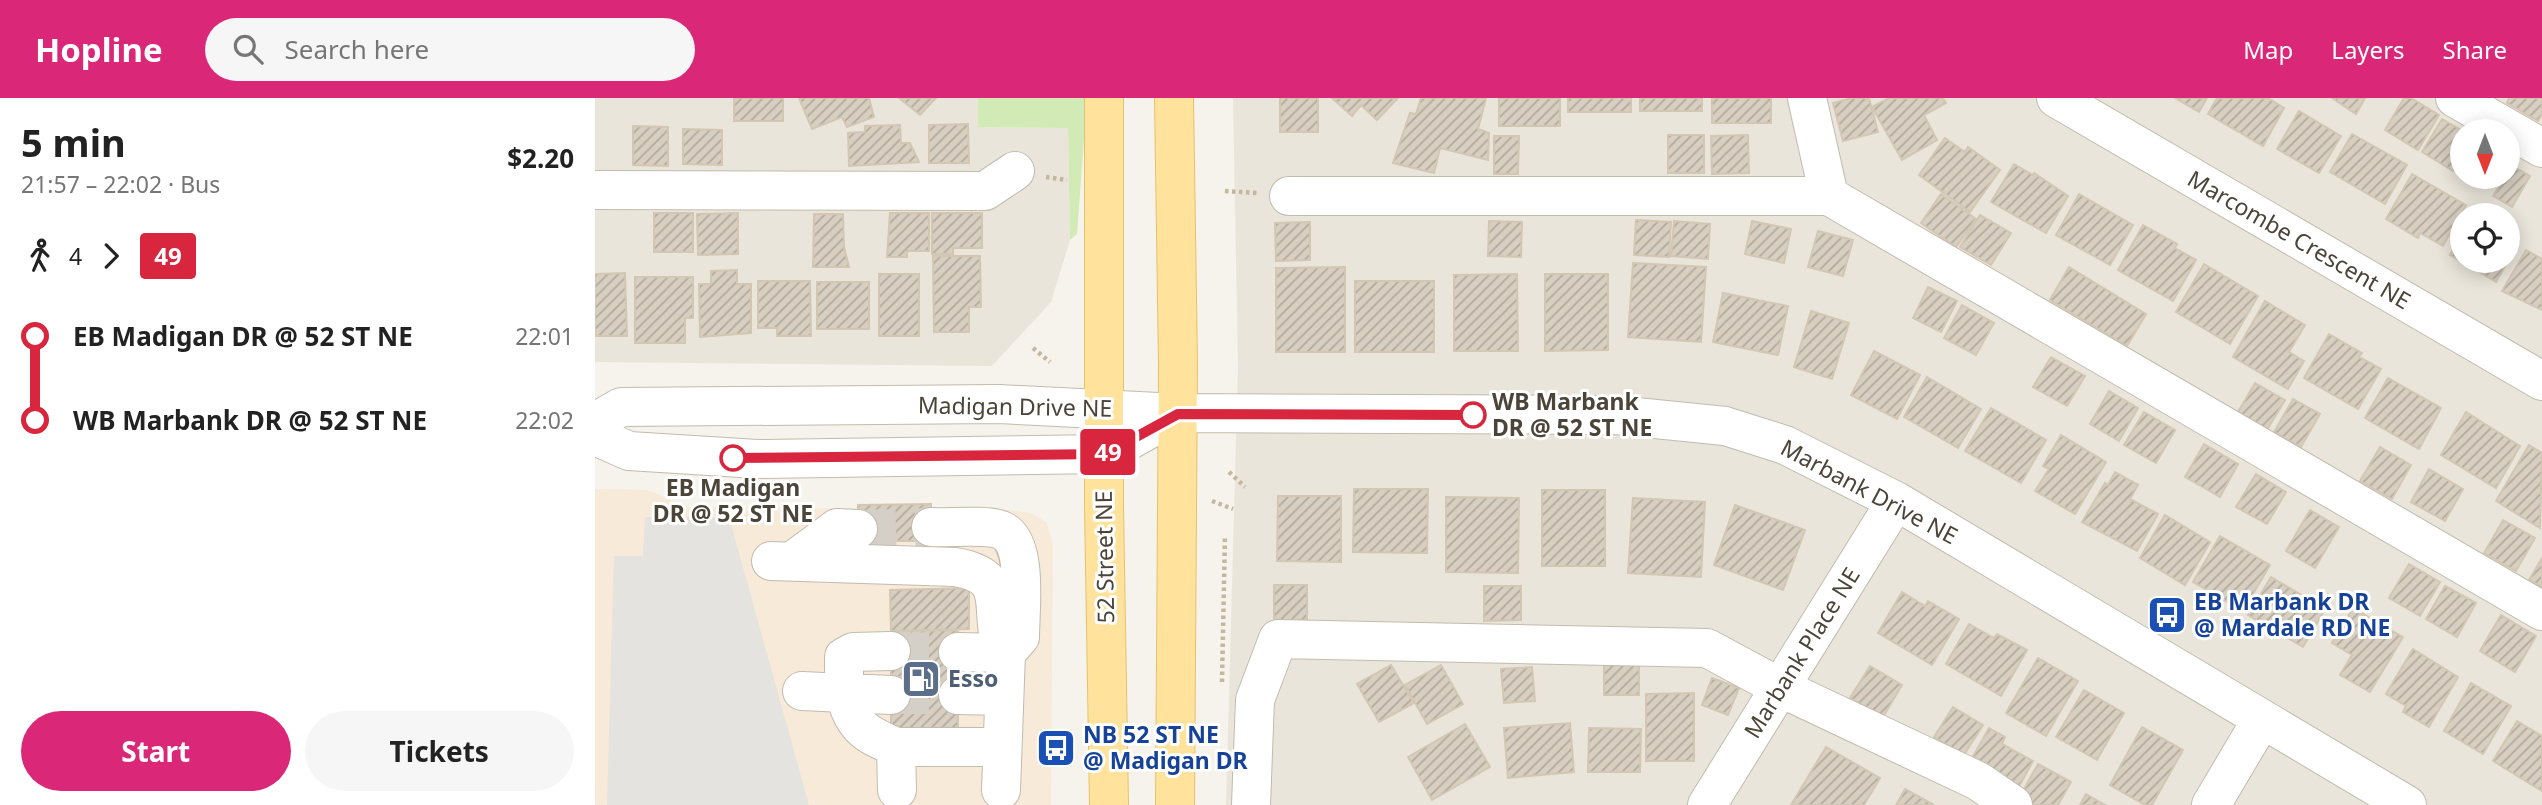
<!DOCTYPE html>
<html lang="en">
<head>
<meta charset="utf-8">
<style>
  body { margin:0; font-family:"Noto Sans",sans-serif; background:#f6f6f6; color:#222; height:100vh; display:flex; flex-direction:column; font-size:26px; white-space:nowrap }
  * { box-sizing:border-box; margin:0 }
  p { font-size:23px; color:#767676 }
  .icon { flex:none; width:38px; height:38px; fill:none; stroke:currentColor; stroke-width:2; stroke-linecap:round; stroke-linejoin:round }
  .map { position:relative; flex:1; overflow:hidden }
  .drawer { display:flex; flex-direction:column; background:#fff; width:595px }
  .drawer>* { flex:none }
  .badge { padding:0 14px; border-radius:5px; font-size:24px; line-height:46px }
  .needle { width:46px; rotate:180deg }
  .buttons { position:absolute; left:1855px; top:21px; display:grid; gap:14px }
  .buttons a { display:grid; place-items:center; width:70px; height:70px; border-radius:50%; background:#fff; box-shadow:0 4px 18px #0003; font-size:35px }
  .map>.badge { position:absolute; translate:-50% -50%; box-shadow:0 0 0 4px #fff }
  .legs { display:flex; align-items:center; gap:10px; height:77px; padding:0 21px; font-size:23px }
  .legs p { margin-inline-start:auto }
  .summary { display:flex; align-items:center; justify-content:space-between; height:119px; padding:0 21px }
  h1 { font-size:38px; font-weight:700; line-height:52px }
  .button { display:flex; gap:14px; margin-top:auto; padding:14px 21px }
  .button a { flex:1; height:80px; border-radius:42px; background:#db2777; color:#fff; font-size:28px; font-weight:700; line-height:80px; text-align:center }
  .button a+a { background:#f6f6f6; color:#222 }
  ul { padding:0 21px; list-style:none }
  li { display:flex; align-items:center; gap:24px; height:84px; font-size:26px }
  li i { display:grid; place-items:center; width:10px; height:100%; margin:0 9px; background:currentColor }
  li i::after { content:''; width:18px; height:18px; margin:-9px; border:5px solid; border-radius:50%; background:#fff }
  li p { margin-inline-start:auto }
  li:first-child i { background:linear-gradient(#0000 50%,currentColor 0) }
  li:last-child i { background:linear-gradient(currentColor 50%,#0000 0) }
  header { display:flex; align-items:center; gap:42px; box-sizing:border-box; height:98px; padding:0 35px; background:#db2777; color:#fff }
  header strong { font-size:33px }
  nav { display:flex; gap:38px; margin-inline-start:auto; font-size:24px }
  .search { width:490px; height:63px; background:#f6f6f6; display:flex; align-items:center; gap:18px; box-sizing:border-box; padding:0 24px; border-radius:38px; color:#767676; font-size:26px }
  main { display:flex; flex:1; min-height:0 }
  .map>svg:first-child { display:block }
  .residential { fill:#eae5da; fill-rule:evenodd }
  .commercial { fill:#f7ead8 }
  .green { fill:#d2eab5 }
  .parking { fill:#e5e3e0 }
  .building { fill:url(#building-hatch); stroke:#d3c7b4; stroke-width:2 }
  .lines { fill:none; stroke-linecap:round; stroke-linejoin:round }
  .minor-tunnel { stroke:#d4d0c8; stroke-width:38; stroke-dasharray:38 19; stroke-linecap:butt }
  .minor-casing { stroke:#c2bbae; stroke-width:40 }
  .major-casing { stroke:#e6c16a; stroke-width:40 }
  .path { stroke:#c4b79f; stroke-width:4.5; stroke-dasharray:3.5 3.5; stroke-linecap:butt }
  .minor { stroke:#fff; stroke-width:38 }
  .major { stroke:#ffe39c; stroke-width:38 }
  .line-1-casing { stroke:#fff; stroke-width:16 }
  .line-1 { stroke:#d7263d; stroke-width:10 }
  .stop-1-dot { fill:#fff; stroke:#d7263d; stroke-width:3.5 }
  .labels { text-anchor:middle; stroke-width:6; stroke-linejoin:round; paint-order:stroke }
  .street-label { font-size:23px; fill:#4b4439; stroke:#fff }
  .stop-label { font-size:23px; font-weight:bold; fill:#4b4439; stroke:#fff; text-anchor:start }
  .transit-label { font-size:23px; font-weight:bold; fill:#164399; stroke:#fff; text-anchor:start }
  .service-label { font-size:23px; font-weight:bold; fill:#4e5e75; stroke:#fff; text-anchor:start }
</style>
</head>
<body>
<header>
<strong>Hopline</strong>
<div class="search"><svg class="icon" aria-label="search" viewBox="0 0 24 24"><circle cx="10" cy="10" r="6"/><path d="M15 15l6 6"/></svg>Search here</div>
<nav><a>Map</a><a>Layers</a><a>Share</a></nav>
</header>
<main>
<section class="drawer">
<div class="summary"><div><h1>5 min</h1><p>21:57 – 22:02 · Bus</p></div><b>$2.20</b></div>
<div class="legs"><svg class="icon" aria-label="walk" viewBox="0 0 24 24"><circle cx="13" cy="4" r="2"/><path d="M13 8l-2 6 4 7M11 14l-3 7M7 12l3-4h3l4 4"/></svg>4<svg class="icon" aria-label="forward" viewBox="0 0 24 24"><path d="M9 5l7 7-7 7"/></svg><b class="badge" style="background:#d7263d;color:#fff">49</b></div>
<ul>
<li><i style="color:#d7263d"></i><b>EB Madigan DR @ 52 ST NE</b><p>22:01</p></li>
<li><i style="color:#d7263d"></i><b>WB Marbank DR @ 52 ST NE</b><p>22:02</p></li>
</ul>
<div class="button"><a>Start</a><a>Tickets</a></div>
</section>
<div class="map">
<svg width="1947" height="707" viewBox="0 0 1947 707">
  <defs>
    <pattern id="building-hatch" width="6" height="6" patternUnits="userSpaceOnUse" patternTransform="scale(1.75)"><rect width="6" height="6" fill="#d8cfc1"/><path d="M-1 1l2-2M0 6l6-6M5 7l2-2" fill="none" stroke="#b1aa9e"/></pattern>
  </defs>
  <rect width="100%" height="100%" fill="#f6f3ec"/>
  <!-- residential -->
  <path class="residential" d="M0,0H383V29L473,30L475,142L456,204L397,268L0,264Z
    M638,0H1947V707H631L643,269ZM1867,33H1913V79H1867ZM1867,117H1913V163H1867Z"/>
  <!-- commercial -->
  <path class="commercial" d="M0,391L53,392L91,409L413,412L436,415L451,424L458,447L456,707H0Z"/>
  <!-- green -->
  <path class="green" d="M383,0H492L482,136L475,142L473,30L383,29Z"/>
  <!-- parking -->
  <path class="parking" d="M50,419H134L214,707H12L19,458H48Z"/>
  <!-- building -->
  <path class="building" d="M139,0H188V23H139Z
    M204,0H274L279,19L252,29L247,19L217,31Z
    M304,0H341L325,17Z
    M685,0H723V34H685Z
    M737,0H803L782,22L766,7L757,18Z
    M826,0H891L883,31L894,35L893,62L845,50L839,75L798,65L815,15L821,16Z
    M904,0H965V28H904Z
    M973,0H1036V14H973Z
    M1045,0H1107V13H1045Z
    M1117,0H1176V25H1117Z
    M1257,0H1274L1283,34L1248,43L1238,5Z
    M1294,0H1348L1351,5L1329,17L1342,42L1307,62L1277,9Z
    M1580,0H1612L1604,14Z
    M1622,0H1673L1689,10L1668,48L1613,16Z
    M1737,0H1770L1761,16Z
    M1809,0H1816L1844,17L1823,52L1790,32Z
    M1914,0H1947V16L1943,23L1912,5Z
    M1704,13L1746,38L1724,75L1682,51Z
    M1847,21L1868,33L1867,59L1858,73L1827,54Z
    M373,26L374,65H334V27Z
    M305,27L306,45H315L324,64L254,68L253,35L270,34V28Z
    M38,28L73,29V68L38,67Z
    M88,31L127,32V67L88,66Z
    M1757,36L1812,67L1790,106L1735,74Z
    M1073,37H1109V75H1073Z
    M1153,37L1154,75L1117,76L1116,38Z
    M899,38H924L923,76H899Z
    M1350,40L1370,54L1373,49L1405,72L1375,114L1324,77Z
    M1419,66L1438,77L1439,75L1473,98L1451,135L1396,104Z
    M1916,67L1935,78L1917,109L1898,98L1910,79H1913Z
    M1817,76L1871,107L1848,148L1825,135L1823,140L1791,121Z
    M1346,96L1381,121L1361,149L1326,125Z
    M1484,96L1538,127L1515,167L1461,137Z
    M59,115H98V154H59Z
    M143,115V156L103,157L102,116Z
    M295,115H334V153H312V159H292Z
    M337,115H387V150H358V156H337Z
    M219,116H248L249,149L254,169H218Z
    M1385,117L1416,135L1396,167L1365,149Z
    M1041,122L1076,124L1074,159L1039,157Z
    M894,123L927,124L926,159L893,158Z
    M1079,123L1115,126L1113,161L1076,158Z
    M1157,123L1196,131L1189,165L1150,156Z
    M715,124V162L681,163L680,125Z
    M1548,127L1582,146L1580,150L1601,162L1578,203L1523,172Z
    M1223,133L1258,142L1248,178L1213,169Z
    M1867,136V163H1913L1901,184L1855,157Z
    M1913,136L1924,143L1913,163Z
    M1931,152L1947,161V212L1907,193Z
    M338,158H385L386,209H374V234H339Z
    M1038,165L1111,169L1106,244L1033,239Z
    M1609,166L1663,198L1635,246L1581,214Z
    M750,169V254H681V170Z
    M1474,169L1551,216L1532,248L1455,202Z
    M142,172V186H156V235L105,239L104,186H116V173Z
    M30,175L32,238H0V176Z
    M284,176H324V238H284Z
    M922,176L923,253H859V177Z
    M950,176H1013V252L950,253Z
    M40,179H98V220H90V245H40Z
    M163,183H215L216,238H182V230H163Z
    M760,183H839V254H760Z
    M222,184H274V231H222Z
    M1333,189L1362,203L1346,234L1318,220Z
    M1128,195L1193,208L1183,257L1118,244Z
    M1670,203L1710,227L1694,254L1709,263L1693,291L1638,259Z
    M1367,207L1399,225L1381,257L1349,240Z
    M1216,213L1254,225L1237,281L1199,269Z
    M1734,236L1767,255L1764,259L1786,271L1763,311L1709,280Z
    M1279,253L1325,277L1302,321L1256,297Z
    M1456,259L1490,278L1472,308L1438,289Z
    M1332,279L1386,311L1363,350L1309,319Z
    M1793,280L1846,310L1824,351L1770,320Z
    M1660,285L1690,302L1672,332L1643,314Z
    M1514,293L1543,310L1524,343L1495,326Z
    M1698,301L1725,316L1706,349L1679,334Z
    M1396,310L1451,342L1426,385L1370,353Z
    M1549,314L1580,332L1561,365L1529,347Z
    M1871,314L1925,348L1901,390L1846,357Z
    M1466,337L1511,364L1480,416L1440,393L1454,371L1448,368Z
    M1609,346L1643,366L1625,399L1590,379Z
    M1934,347L1947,355L1945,430L1901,403Z
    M1785,349L1816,367L1797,401L1765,383Z
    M1834,371L1868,391L1850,423L1816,404Z
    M1520,374L1543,387L1535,401L1563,416L1542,453L1487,424L1510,385L1513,387Z
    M1661,376L1691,394L1672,426L1641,409Z
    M759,391H833L832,455L758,454Z
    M947,392H1010V468H947Z
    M683,398H746V464L682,463Z
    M851,399L924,400L923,475L851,474Z
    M1038,400L1110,404L1106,479L1033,475Z
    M336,406V443H263V407Z
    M1140,407L1210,432L1188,492L1119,467Z
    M1715,412L1744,429L1720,470L1691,453Z
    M1570,417L1615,444L1590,487L1545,460Z
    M1908,422L1940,440L1921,473L1889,455Z
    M1625,438L1675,467L1648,513L1598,484Z
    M1947,460V489L1934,482Z
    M1814,466L1845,484L1825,518L1794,500Z
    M1676,479L1730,511L1708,549L1653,517Z
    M679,487H712V522H679Z
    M889,488H926V522L889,523Z
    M1850,488L1881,505L1862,539L1831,521Z
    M374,490V531L296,533L295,492Z
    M1307,494L1330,508L1333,503L1364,521L1337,567L1283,535Z
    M1758,510L1808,539L1775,594L1745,577L1757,557L1737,545Z
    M1906,517L1941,538L1920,574L1885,553Z
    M1374,526L1399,540L1402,536L1432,552L1406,598L1351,566Z
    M363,532V640H296V533Z
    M1818,551L1863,579L1834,629L1808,614L1811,608L1791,596Z
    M1443,560L1483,583L1451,638L1411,615Z
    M1044,566V597H1009V567Z
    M796,567L819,605L784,624L762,586Z
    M846,567L868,606L832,626L810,587Z
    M1275,568L1307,587L1288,619L1255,600Z
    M937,569L940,603L909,605L906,571Z
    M1117,580L1144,590L1133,617L1107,607Z
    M1876,585L1916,608L1888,656L1849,633Z
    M1489,592L1529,615L1502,662L1461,639Z
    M1099,595V663H1051V596Z
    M1358,609L1388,627L1369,657L1339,639Z
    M1922,623L1947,638V693L1898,663Z
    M975,625L979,674L913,680L909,630Z
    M870,626L895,669L837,702L813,659Z
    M1547,629L1588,652L1557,707H1550L1515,687Z
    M994,630L1046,631L1045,674H993Z
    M1394,630L1410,639L1407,646L1438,663L1420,696L1372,669Z
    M1231,649L1285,680L1269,707H1196Z
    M1443,666L1476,684L1463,707H1440L1425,698Z
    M1310,691L1339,707H1301Z
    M1491,696L1510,707H1485Z"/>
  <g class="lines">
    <!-- minor-tunnel -->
    <path class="minor-tunnel" d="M263,431L336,429
      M296,553L363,554
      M296,597H363"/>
    <!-- minor casing -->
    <g class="minor-casing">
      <path id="minor" d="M1212,0L1234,98
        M1461,0L1947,283
        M1860,0L1947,50
        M0,92L390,93L420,73
        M694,98H1234L1947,513
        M0,324L26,309L404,306L583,315L1021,317L1130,328L1190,347L1301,403L1812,707
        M0,338L34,353L162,361L510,356L583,315
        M336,429C353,430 392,426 406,432C434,443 425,513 425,539L411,555L363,554
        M200,461L242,430L263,431
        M176,463L360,469C422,479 388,518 411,555L406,692
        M207,593L249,595V559L258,554L296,553
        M296,597L249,595C260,630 268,635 301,649
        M363,597L409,598
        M302,692L301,649H407
        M656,707L660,602L683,541L1112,550L1186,590L1383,683L1418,707
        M1112,707L1301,403
        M1616,707L1667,621"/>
    </g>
    <!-- major casing -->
    <g class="major-casing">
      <path id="major" d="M509,0V408L514,707
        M579,0L583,267L580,707"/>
    </g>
    <!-- path -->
    <path class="path" d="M451,79L472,82
      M630,93L662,95
      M438,250L455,264
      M634,374L650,389
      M617,403L638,411
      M627,584L630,437"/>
    <!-- minor -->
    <use href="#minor" class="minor"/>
    <!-- major -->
    <use href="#major" class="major"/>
  </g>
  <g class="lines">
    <!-- line-1 casing -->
    <g class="line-1-casing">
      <path id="line-1" d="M138,360L510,356L583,316L878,317"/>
    </g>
    <!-- line-1 -->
    <use href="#line-1" class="line-1"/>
  </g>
  <!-- icons -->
  <defs>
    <g id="bus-square" transform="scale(2.0125)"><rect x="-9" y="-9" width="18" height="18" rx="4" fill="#1a4fb4" stroke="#fff"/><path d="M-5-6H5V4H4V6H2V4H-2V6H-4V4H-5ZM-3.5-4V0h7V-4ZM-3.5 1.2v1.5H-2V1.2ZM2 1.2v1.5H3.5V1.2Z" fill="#fff"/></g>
    <g id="fuel-square" transform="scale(2.0125)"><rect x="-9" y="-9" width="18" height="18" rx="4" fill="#5c6f8a" stroke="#fff"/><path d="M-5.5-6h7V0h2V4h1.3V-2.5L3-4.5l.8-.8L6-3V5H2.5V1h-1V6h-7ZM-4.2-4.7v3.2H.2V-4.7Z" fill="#fff"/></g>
  </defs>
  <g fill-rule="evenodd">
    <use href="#bus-square" x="1572" y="517"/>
    <use href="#fuel-square" x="326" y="581"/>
    <use href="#bus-square" x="461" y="650"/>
  </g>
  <!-- markers -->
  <g class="stop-1-dot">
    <circle cx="878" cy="317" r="12"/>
    <circle cx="138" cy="360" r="12"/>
  </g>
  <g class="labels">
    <!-- street labels -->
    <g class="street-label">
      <text transform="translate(1704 142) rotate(30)" y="8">Marcombe Crescent NE</text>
      <text transform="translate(420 309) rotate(1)" y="8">Madigan Drive NE</text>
      <text transform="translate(1274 394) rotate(28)" y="8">Marbank Drive NE</text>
      <text transform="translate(510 459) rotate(-91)" y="8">52 Street NE</text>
      <text transform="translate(1207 555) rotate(-58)" y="8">Marbank Place NE</text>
    </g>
    <!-- stop labels -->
    <g class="stop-label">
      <text x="897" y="312">WB Marbank<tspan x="897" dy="26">DR @ 52 ST NE</tspan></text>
      <text x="138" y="398" text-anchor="middle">EB Madigan<tspan x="138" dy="26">DR @ 52 ST NE</tspan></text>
    </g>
    <!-- transit labels -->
    <g class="transit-label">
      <text x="1599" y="512">EB Marbank DR<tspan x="1599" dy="26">@ Mardale RD NE</tspan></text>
      <text x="488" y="645">NB 52 ST NE<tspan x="488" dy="26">@ Madigan DR</tspan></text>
    </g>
    <!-- service labels -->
    <g class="service-label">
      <text x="353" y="589">Esso</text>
    </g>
  </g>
</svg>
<div class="buttons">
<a><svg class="needle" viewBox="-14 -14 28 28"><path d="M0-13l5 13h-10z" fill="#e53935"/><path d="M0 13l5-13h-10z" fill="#767676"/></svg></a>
<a><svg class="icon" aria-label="locate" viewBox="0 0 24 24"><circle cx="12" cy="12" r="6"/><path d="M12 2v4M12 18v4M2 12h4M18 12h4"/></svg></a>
</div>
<b class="badge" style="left:513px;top:354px;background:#d7263d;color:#fff">49</b>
</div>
</main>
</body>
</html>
